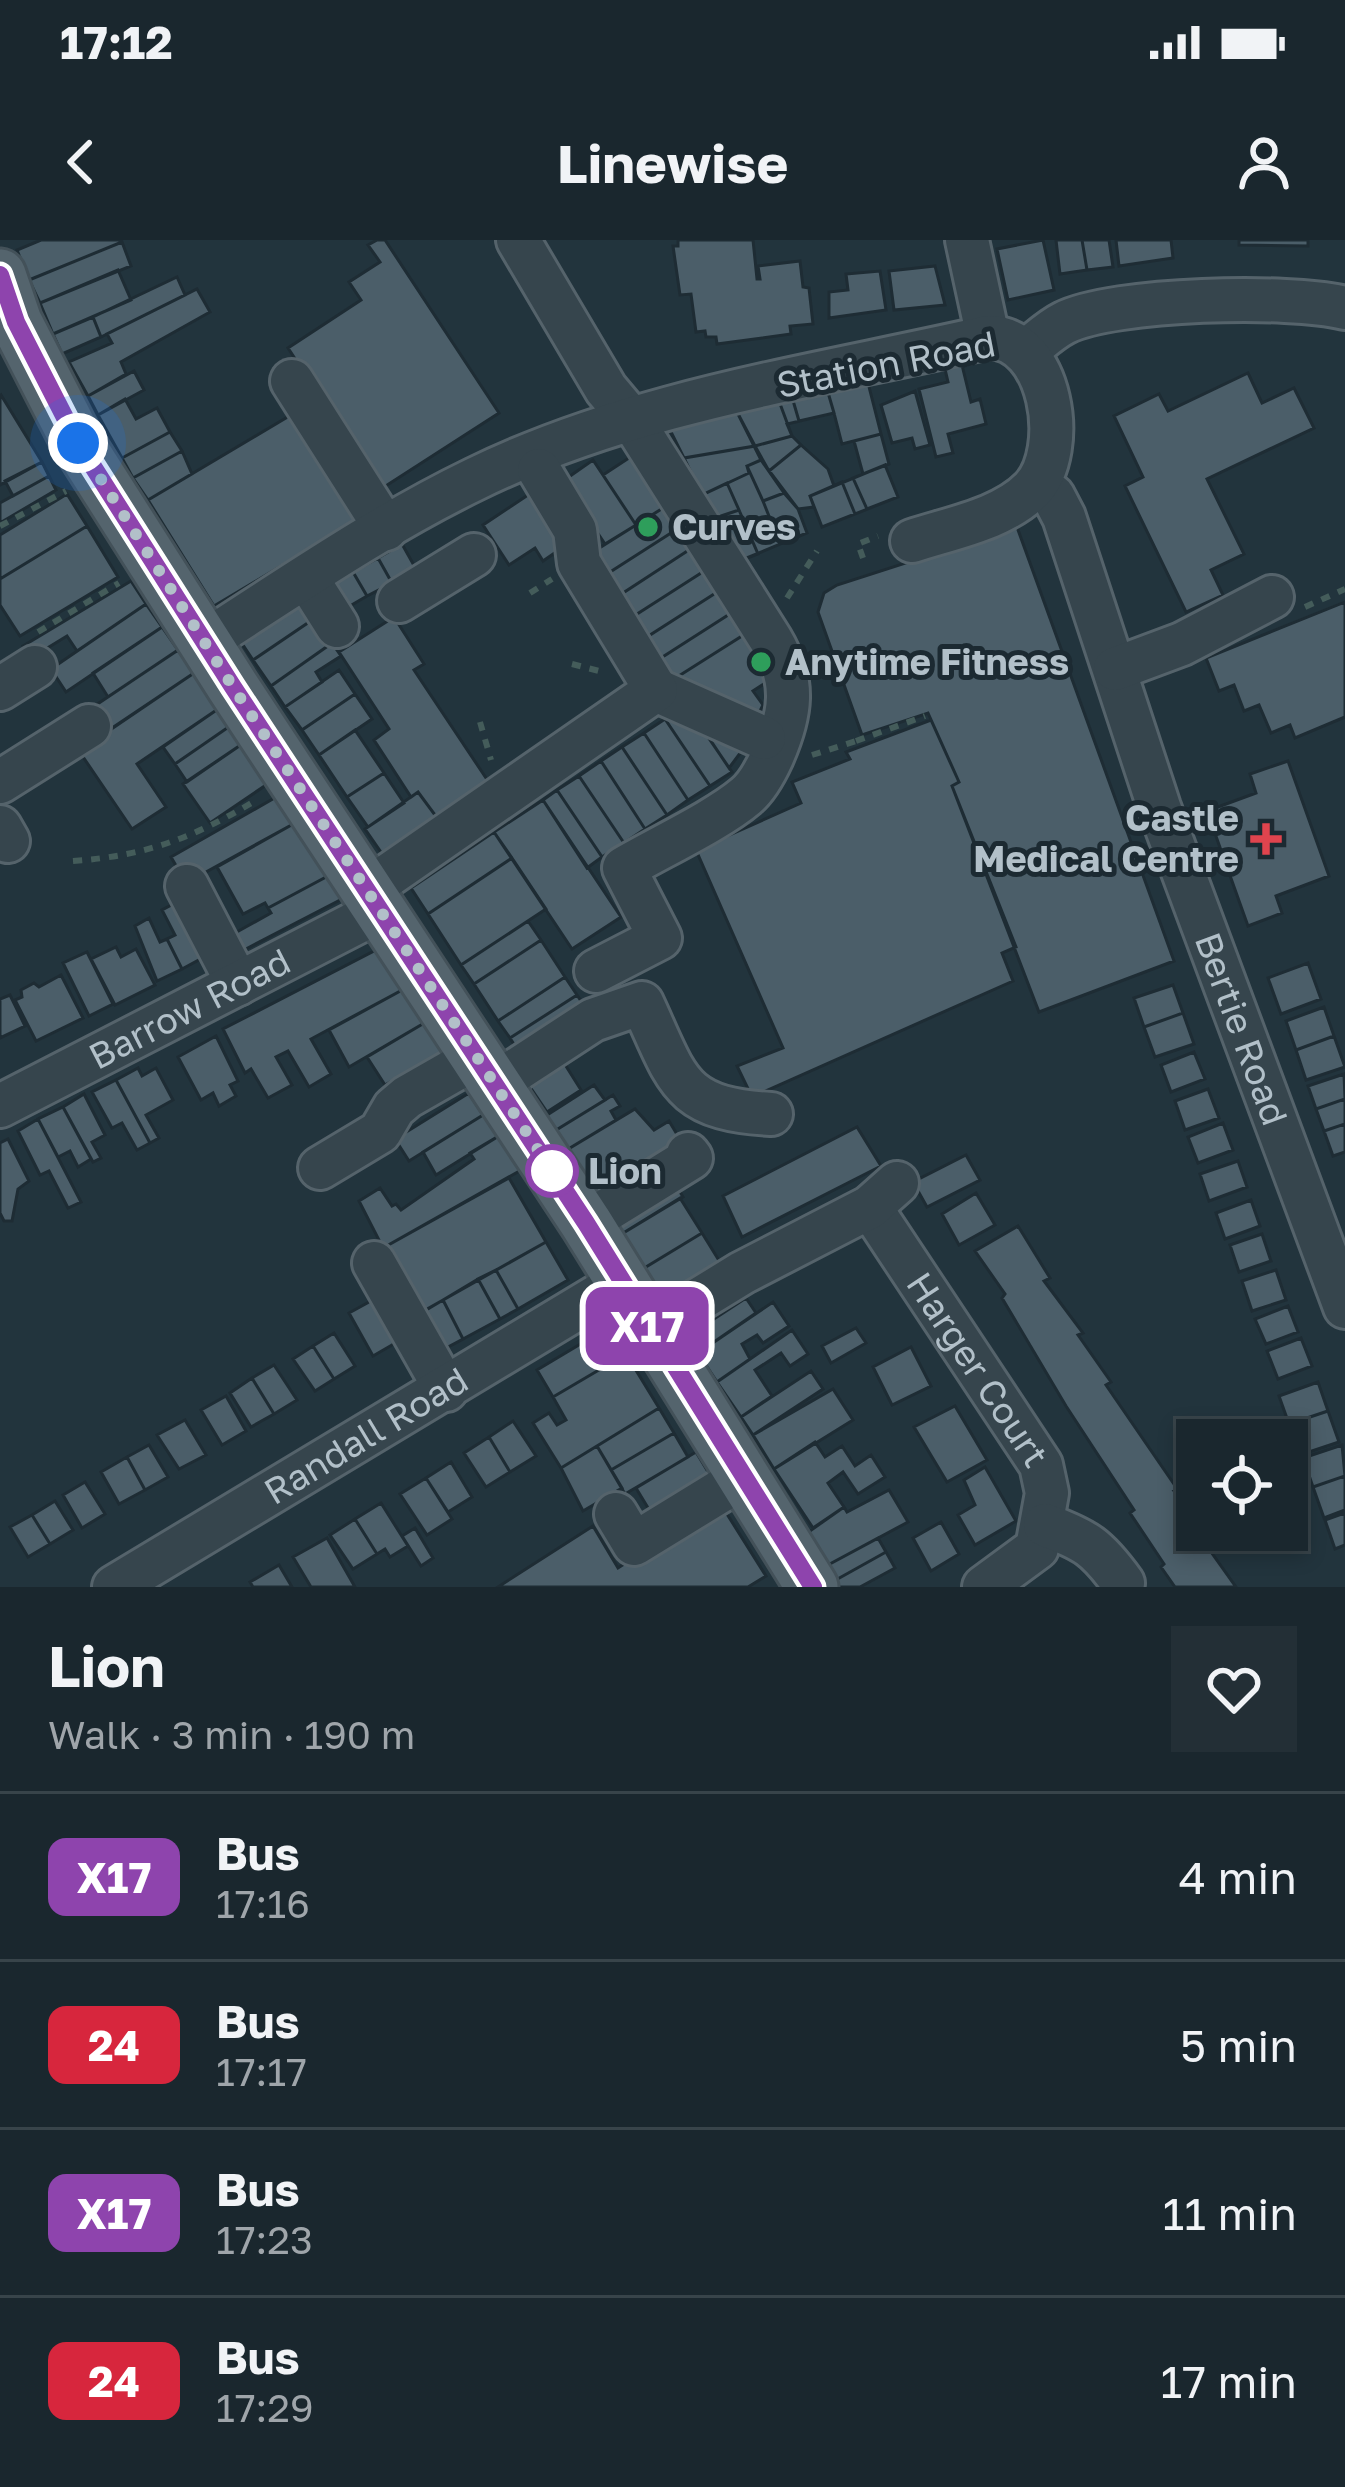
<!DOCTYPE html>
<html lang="en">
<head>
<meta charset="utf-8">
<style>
  body { margin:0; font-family:"Golos Text",sans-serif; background:#232f36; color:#f1f3f6; height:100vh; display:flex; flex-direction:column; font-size:45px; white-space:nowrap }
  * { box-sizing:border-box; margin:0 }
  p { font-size:39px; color:#9fa5aa }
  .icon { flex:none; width:66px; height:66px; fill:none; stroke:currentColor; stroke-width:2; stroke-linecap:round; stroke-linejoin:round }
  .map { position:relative; height:1347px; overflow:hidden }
  .drawer { display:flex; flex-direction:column; background:#1a272e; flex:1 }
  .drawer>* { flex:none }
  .badge { padding:0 24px; border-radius:18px; font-size:42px; line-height:78px }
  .fabs { position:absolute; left:1176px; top:1179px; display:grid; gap:24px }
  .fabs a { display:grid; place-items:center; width:132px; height:132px; border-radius:0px; background:#1a272e; box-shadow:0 6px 18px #0003,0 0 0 3px #38444a; font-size:60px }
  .you { position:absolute; width:60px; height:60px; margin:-30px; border:9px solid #fff; border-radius:50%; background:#1a73e8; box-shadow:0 0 0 18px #1a73e833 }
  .map>.badge { position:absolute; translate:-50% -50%; box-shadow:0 0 0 6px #fff }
  .round { display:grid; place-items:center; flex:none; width:126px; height:126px; border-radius:0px; background:#232f36 }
  .headline { display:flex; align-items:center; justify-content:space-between; height:204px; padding:0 48px }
  h1 { font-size:57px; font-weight:700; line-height:90px }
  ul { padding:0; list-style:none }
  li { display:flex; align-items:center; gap:36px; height:168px; padding:0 48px; border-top:3px solid #38444a }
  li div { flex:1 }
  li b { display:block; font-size:45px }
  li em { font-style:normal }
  li .badge { min-width:132px; font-weight:700; text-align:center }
  .status { display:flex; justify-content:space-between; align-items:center; height:84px; padding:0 60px; background:#1a272e; direction:ltr }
  .status svg { height:33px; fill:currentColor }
  header { display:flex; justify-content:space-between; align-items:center; height:156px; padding:0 48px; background:#1a272e; font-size:54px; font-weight:700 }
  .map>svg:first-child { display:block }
  .building { fill:#4b5e69; stroke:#1e2c34; stroke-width:3 }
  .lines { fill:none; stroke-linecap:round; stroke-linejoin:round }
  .minor-casing { stroke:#55636b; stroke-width:48 }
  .major-casing { stroke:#435159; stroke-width:57 }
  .path { stroke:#445c5a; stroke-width:6; stroke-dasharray:9 9; stroke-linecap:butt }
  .minor { stroke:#36454d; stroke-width:42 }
  .major { stroke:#54646d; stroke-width:51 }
  .line-casing { stroke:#fff; stroke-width:27 }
  .line { stroke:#8e44ad; stroke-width:18 }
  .walk { stroke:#b2c0c9; stroke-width:12; stroke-dasharray:0 21.6 }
  .leisure-dot { fill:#2e9e5b; stroke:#1c2a32; stroke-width:4.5 }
  .health-dot { fill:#e0444e; stroke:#1c2a32; stroke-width:4.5 }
  .stop-dot { fill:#fff; stroke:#8e44ad; stroke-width:6 }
  .labels { text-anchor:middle; stroke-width:10; stroke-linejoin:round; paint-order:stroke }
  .street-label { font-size:36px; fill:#b2c0c9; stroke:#1c2a32 }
  .poi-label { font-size:36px; font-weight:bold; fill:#b2c0c9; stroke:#1c2a32; text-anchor:start }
  .stop-label { font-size:36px; font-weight:bold; fill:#b2c0c9; stroke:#1c2a32; text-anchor:start }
</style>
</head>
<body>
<div class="status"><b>17:12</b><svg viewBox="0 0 49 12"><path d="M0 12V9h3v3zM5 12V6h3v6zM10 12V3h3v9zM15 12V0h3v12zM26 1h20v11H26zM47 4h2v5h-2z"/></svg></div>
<header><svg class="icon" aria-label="back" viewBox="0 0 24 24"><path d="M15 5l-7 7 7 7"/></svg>Linewise<svg class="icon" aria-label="person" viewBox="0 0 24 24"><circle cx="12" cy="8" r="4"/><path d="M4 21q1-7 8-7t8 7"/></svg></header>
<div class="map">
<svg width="1345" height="1347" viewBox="0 0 1345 1347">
  <rect width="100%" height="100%" fill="#22343d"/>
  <!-- building -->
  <path class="building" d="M41,0H121L122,2L29,40L17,10Z
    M377,0H385L499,173L381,249L288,108L361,60L349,42L380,22L368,5Z
    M678,0H753L757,39H760L758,26L800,21L803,47L809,48L813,84L790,86L791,94L717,104L716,97H706L705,91L696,92L691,54L680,55L673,6H678Z
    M1043,0L1054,50L1008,60L997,9Z
    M1056,0H1082L1087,30L1060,34Z
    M1082,0H1109L1113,27L1087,30Z
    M1116,0H1171L1173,18L1119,26Z
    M1239,0H1308V6L1239,5Z
    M122,2L131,26L40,63L29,40Z
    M935,26L945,65L894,70L889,31Z
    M118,30L131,60L53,94L40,63Z
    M880,31L886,70L829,78V52L848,50L846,34Z
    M177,37L185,55L101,97L93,77Z
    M197,49L210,72L121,122L126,134L88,156L69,122L112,103L107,94Z
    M93,77L101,97L62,114L53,94Z
    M962,125L971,162L980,159L986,184L948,194L953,213L936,217L919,149L948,142L945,129Z
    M134,131L144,150L98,175L88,156Z
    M1248,133L1262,163L1294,148L1314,188L1207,239L1244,314L1211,330L1223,355L1186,372L1125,246L1143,237L1114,176L1159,154L1168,171Z
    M867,139L881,194L842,204L834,173L799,181L792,157Z
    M827,149L834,173L787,184L792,196L755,206L736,170Z
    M915,151L930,205L915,209L912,198L892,203L881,165Z
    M1,155L42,222L0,245V156Z
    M125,159L136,179L157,168L170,192L122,218L98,175Z
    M779,161L792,196L755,206L736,170Z
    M301,169L365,276L214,366L148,260Z
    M736,170L755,206L684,218L668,186Z
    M736,170L761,220L798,269L807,293L732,324L668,186Z
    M170,192L182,211L133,238L122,218Z
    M881,194L889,224L863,234L854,201Z
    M792,196L801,205L769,231L755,206Z
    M801,205L828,229L834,246L810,256L814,267L798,269L769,231Z
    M755,206L761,220L747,226L749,233L702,255L684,218Z
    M182,211L192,234L148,260L133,238Z
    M638,212L671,263L636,285L603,235Z
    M593,220L636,285L605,304L563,241Z
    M761,220L784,253L763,261L747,226Z
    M42,222L49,236L13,256L5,241Z
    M885,225L898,257L867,269L853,238Z
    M885,225L898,257L822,287L810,256Z
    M49,236L56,250L0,283V263Z
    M842,242L855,274L822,287L810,256Z
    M727,243L739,270L712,279L702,255Z
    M534,251L569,303L543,321L535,308L509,325L483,285Z
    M784,253L798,269L807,293L780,304L763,261Z
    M67,254L87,286L0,339V295Z
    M671,263L685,284L607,334L593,312Z
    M739,270L758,314L732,324L712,279Z
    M685,284L698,304L620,355L607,334Z
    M87,286L118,337L20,396L0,365V339Z
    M1017,287L1174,721L1039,772L952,546L959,542L928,473L862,495L818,372L824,353L837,345Z
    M402,304L416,329L392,343L378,318Z
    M698,304L712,326L634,376L620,355Z
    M378,318L392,343L367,356L353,332Z
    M712,326L725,347L647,397L634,376Z
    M353,332L367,356L343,370L329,346Z
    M131,341L146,364L77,411L67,396L31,418L23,406Z
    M725,347L739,368L661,418L647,397Z
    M301,357L315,378L253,420L239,399Z
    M1345,362V477L1295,498L1290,485L1271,493L1259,465L1244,471L1234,445L1219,451L1206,418Z
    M146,364L162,387L66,452L51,429Z
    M739,368L753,389L674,439L661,418Z
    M394,377L424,424L414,430L490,544L438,579L418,552L411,557L374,500L389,489L339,412Z
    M315,378L332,403L271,446L253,420Z
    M162,387L178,410L108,457L93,433Z
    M753,389L773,438L753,451L763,465L757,477L674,439Z
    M332,403L341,416L316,432L322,442L285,467L271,446Z
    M178,410L194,433L112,488L96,465Z
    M339,430L355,454L302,490L285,467Z
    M194,433L218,469L137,524L166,567L132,589L79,511Z
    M355,454L372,479L319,515L302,490Z
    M686,465L732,532L710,546L665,479Z
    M218,469L230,486L175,524L163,507Z
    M665,479L710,546L688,560L644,493Z
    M697,480L744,508L729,528Z
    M931,480L959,542L952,546L1016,707L1002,713L1013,741L752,857L737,826L783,808L696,610L801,563L792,542L850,519L846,512Z
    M230,486L242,504L187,542L175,524Z
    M355,490L384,533L347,557L319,515Z
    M644,493L688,560L667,575L622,507Z
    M242,504L269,543L210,583L183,544Z
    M622,507L667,575L645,589L601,521Z
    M601,521L645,589L624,603L579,536Z
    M1288,521L1329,636L1276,656L1282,673L1248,686L1207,571L1256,553L1250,534Z
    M384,533L404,563L368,587L347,557Z
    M579,536L624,603L602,617L557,550Z
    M557,550L602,617L587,628L543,560Z
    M418,552L438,579L383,615L365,589Z
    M278,556L295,583L186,643L171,617Z
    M543,560L621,677L572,709L494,592Z
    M295,583L328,636L268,668L265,663L243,674L217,627Z
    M494,592L512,618L428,674L411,648Z
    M512,618L546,669L461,725L428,674Z
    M328,636L342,659L244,710L235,693L271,673L268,668Z
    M179,661L206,716L182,729L167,699L175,695L162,670Z
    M149,678L160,702L167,699L182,729L157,741L135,686Z
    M528,681L541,700L474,744L461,725Z
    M541,700L565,737L498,781L474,744Z
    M116,707L121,717L136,709L155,745L115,765L91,719Z
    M378,709L404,749L311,799L331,834L309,847L288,811L276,817L292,845L268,858L251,829L245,833L223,789Z
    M87,712L113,764L89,776L63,723Z
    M1308,723L1321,759L1281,774L1268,738Z
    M61,735L83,778L36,801L15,760L22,757L21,750L34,743L39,747Z
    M565,737L577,755L510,798L498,781Z
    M1173,745L1183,773L1144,787L1134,758Z
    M404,749L426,782L349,827L329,790Z
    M10,755L25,786L0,798V759Z
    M577,755L589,773L522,817L510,798Z
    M1324,767L1334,796L1296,810L1286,781Z
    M1183,773L1194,804L1155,817L1144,787Z
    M426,782L454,824L415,850L404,834L385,845L367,817Z
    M216,796L238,841L230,845L236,856L219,866L213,853L201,860L178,817Z
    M1334,796L1345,827L1306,840L1296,810Z
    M1194,812L1205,839L1171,852L1161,825Z
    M559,815L581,850L547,872L524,838Z
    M138,828L142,836L156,828L173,860L146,875L159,898L150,903L116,840Z
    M1344,834L1345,859L1316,869L1308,846Z
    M116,840L150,903L137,910L122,883L112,888L92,852Z
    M594,845L605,860L553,892L544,877Z
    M1208,849L1219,878L1185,890L1175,861Z
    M469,853L483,875L409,921L395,899Z
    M84,854L105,895L92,902L101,918L93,922L63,867Z
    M613,855L620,866L611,871L616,880L565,911L553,892Z
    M1345,859V884L1324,891L1316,869Z
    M63,867L91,919L78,927L70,911L58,917L38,879Z
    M635,869L654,890L669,881L681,901L598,966L565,911Z
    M488,872L502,894L436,935L423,912Z
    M38,879L81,962L68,968L49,931L40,935L18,891Z
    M1223,883L1233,910L1198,923L1188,897Z
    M1345,884V912L1333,916L1324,891Z
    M857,887L881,926L742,997L723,956Z
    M502,894L523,929L383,1008L359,961L380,948L392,966L396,964L401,970L474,919L470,913Z
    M8,899L29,941L18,949L12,981H4L0,973V903Z
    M966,915L980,940L927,967L913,942Z
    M1238,921L1247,947L1209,961L1200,934Z
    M670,935L683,957L620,995L608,976Z
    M509,938L546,1002L420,1073L383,1008Z
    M976,953L995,985L959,1005L942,974Z
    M680,958L702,993L641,1030L620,995Z
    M1251,960L1260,986L1225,999L1216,973Z
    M1018,986L1050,1038L1044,1041L1083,1093L1078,1095L1111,1142L1106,1145L1178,1250L1174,1251L1197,1284V1290L1208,1300L1204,1302L1236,1347H1175L1161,1327L1164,1324L1130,1273L1134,1270L1066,1166L1002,1058L1005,1054L975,1011Z
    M702,993L723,1027L663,1065L641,1030Z
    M1262,994L1271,1021L1239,1032L1230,1005Z
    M546,1002L568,1040L518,1069L496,1030Z
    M496,1030L518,1069L500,1079L478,1039Z
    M1276,1030L1286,1060L1252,1071L1242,1041Z
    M478,1039L500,1079L463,1099L443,1060Z
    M380,1056L404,1098L373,1116L349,1073Z
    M746,1058L756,1073L698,1113L688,1096Z
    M443,1060L463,1099L433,1115L411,1079Z
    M773,1062L789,1086L763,1103L757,1095L742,1104L750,1119L717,1142L698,1113Z
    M1288,1066L1298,1092L1266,1104L1255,1079Z
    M609,1087L626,1114L553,1157L537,1130Z
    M856,1088L866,1103L831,1123L822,1106Z
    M792,1090L808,1114L790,1126L781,1113L755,1130L772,1156L741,1177L717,1142Z
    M334,1093L355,1126L334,1139L313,1106Z
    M1301,1098L1312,1126L1278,1139L1267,1111Z
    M313,1106L334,1139L315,1151L293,1119Z
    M911,1107L931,1146L892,1165L873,1127Z
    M626,1114L659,1168L561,1228L533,1183L549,1173L557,1185L566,1180L553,1157Z
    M274,1125L297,1160L274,1174L252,1138Z
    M811,1131L823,1149L753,1195L741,1177Z
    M811,1131L823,1149L753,1195L741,1177Z
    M252,1138L274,1174L251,1187L230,1153Z
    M1318,1142L1328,1171L1289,1184L1279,1156Z
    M833,1149L853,1180L774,1229L753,1195Z
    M226,1156L246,1191L222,1205L201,1170Z
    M955,1166L987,1220L947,1242L914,1187Z
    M659,1168L674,1193L611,1230L597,1206Z
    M1328,1171L1339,1202L1300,1215L1289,1184Z
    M185,1180L206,1215L179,1229L157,1195Z
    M513,1181L536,1216L510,1232L489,1197Z
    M674,1193L688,1217L625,1254L611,1230Z
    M489,1197L510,1232L486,1247L464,1213Z
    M815,1202L825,1217L842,1206L855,1226L871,1215L885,1237L858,1254L843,1232L828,1243L844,1267L813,1288L774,1229Z
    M149,1205L168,1237L145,1250L127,1217Z
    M1342,1205L1345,1236L1313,1247L1303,1218Z
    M597,1206L622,1248L583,1271L561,1228Z
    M696,1212L716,1245L656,1281L636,1248Z
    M127,1217L145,1250L119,1264L101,1232Z
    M451,1222L472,1257L448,1272L426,1238Z
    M985,1227L1016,1281L975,1305L958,1275L975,1265L964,1240Z
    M1345,1236V1270L1324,1278L1313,1247Z
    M426,1238L452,1279L427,1295L400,1254Z
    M85,1242L105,1274L82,1288L63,1255Z
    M889,1250L908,1282L826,1326L807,1293L844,1267L847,1272Z
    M55,1261L73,1290L50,1304L32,1275Z
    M381,1263L408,1306L390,1317L385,1309L377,1314L355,1279Z
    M720,1263L766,1336L748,1347H498L593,1286L618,1328Z
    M1345,1273V1305L1335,1309L1325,1280Z
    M32,1275L50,1304L28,1317L10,1287Z
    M355,1279L377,1314L353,1329L330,1295Z
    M941,1282L959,1314L931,1331L913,1298Z
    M415,1288L433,1318L421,1326L402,1296Z
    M327,1298L355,1347H311L293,1317Z
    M878,1298L886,1312L834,1341L826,1326Z
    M886,1312L895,1328L860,1347H837L834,1341Z
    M279,1325L292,1347H253L250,1342Z"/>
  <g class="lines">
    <!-- minor casing -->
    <g class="minor-casing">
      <g id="minor">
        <path d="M518,0L606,149L632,180L771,400C796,442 791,474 772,517C766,530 758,546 746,556C718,580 658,608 624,628L660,698L596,731"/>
        <path d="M967,0L988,97"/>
        <path d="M1026,111C1038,102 1050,90 1064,83C1113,58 1291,54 1345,68"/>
        <path d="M292,141L386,289"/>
        <path id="s1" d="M1037,245L1053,256L1064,277L1159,567L1345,1067"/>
        <path d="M306,337L337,386"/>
        <path d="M399,361L474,315"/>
        <path d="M223,390C305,337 388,281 475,239C634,161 818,136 988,97C1052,97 1069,210 1032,249C1003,279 951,288 912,301"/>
        <path d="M1115,429L1182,404L1272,357"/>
        <path d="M0,449L35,427"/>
        <path d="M656,450L764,498"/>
        <path d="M0,542L89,486"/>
        <path d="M0,587L8,601"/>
        <path d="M383,639L656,450L579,323L575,290L539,230"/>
        <path d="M187,646L238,744"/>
        <path d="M495,844L593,780L642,763C678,840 678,869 771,874"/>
        <path id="s2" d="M0,866L381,670"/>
        <path d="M320,928L380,892L394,868L407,857L477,817"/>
        <path id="s3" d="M870,967L1041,1225L1047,1253L1037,1308L984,1347"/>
        <path d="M586,983L691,918L688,914"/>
        <path d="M374,1023L446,1150"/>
        <path d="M649,1090L742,1033L870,967L897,943"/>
        <path d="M616,1274L634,1304L745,1236"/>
        <path d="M1045,1285C1086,1300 1097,1307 1123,1343"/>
        <path id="s4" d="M114,1347L621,1042"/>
      </g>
    </g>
    <!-- major casing -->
    <g class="major-casing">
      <path id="major" d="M0,35L16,82L78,203L233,447L586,983L812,1347"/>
    </g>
    <!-- path -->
    <path class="path" d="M0,286L66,251
      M863,318L858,304L878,296
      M530,353L552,339
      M787,358L817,311
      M1305,367L1345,349
      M38,392L119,343
      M572,424L603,432
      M480,482L491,520
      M856,501L925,476
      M812,515L856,501L858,507
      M73,621C146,616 196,597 258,559"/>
    <!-- minor -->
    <use href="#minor" class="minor"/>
    <!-- major -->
    <use href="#major" class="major"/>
  </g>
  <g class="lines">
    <!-- line casing -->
    <g class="line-casing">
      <path id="line" d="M0,35L16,82L78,203L233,447L586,983L813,1347"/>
    </g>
    <!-- line -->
    <use href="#line" class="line"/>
    <!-- walk -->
    <path class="walk" d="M78,203L233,447L552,931"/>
  </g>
  <!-- markers -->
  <g class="leisure-dot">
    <circle cx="648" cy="287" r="12"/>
    <circle cx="761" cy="422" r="12"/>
  </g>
  <path class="health-dot" d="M1260 581h12v12h12v12h-12v12h-12v-12h-12v-12h12z"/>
  <circle class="stop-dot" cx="552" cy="931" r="24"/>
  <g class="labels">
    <!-- street labels -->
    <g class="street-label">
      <text transform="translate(886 124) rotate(-11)" y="13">Station Road</text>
      <text dy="13" stroke="none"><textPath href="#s2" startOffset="213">Barrow Road</textPath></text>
      <text dy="13" stroke="none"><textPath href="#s1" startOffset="585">Bertie Road</textPath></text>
      <text dy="13" stroke="none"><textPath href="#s3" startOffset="195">Harger Court</textPath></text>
      <text dy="13" stroke="none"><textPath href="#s4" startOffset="294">Randall Road</textPath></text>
    </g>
    <!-- poi labels -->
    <g class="poi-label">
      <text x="672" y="300">Curves</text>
      <text x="785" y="435">Anytime Fitness</text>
      <text x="1239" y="591" text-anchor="end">Castle<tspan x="1239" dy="41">Medical Centre</tspan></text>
    </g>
    <!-- stop labels -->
    <g class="stop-label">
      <text x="588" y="944">Lion</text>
    </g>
  </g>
</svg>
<div class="fabs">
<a><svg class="icon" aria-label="locate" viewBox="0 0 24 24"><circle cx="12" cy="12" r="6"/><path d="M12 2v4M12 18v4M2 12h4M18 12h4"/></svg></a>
</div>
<div class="you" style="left:78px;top:203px"></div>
<b class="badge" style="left:647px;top:1086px;background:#8e44ad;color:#fff">X17</b>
</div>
<section class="drawer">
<div class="headline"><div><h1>Lion</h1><p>Walk · 3 min · 190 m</p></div><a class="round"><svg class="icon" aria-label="heart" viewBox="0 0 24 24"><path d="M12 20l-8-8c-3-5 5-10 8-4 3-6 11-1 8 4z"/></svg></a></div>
<ul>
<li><span class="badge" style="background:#8e44ad;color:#fff">X17</span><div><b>Bus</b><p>17:16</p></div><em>4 min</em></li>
<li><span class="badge" style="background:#d7263d;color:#fff">24</span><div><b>Bus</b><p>17:17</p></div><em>5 min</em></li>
<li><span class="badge" style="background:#8e44ad;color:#fff">X17</span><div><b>Bus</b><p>17:23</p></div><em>11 min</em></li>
<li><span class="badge" style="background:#d7263d;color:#fff">24</span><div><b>Bus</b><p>17:29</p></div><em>17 min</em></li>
</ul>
</section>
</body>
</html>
